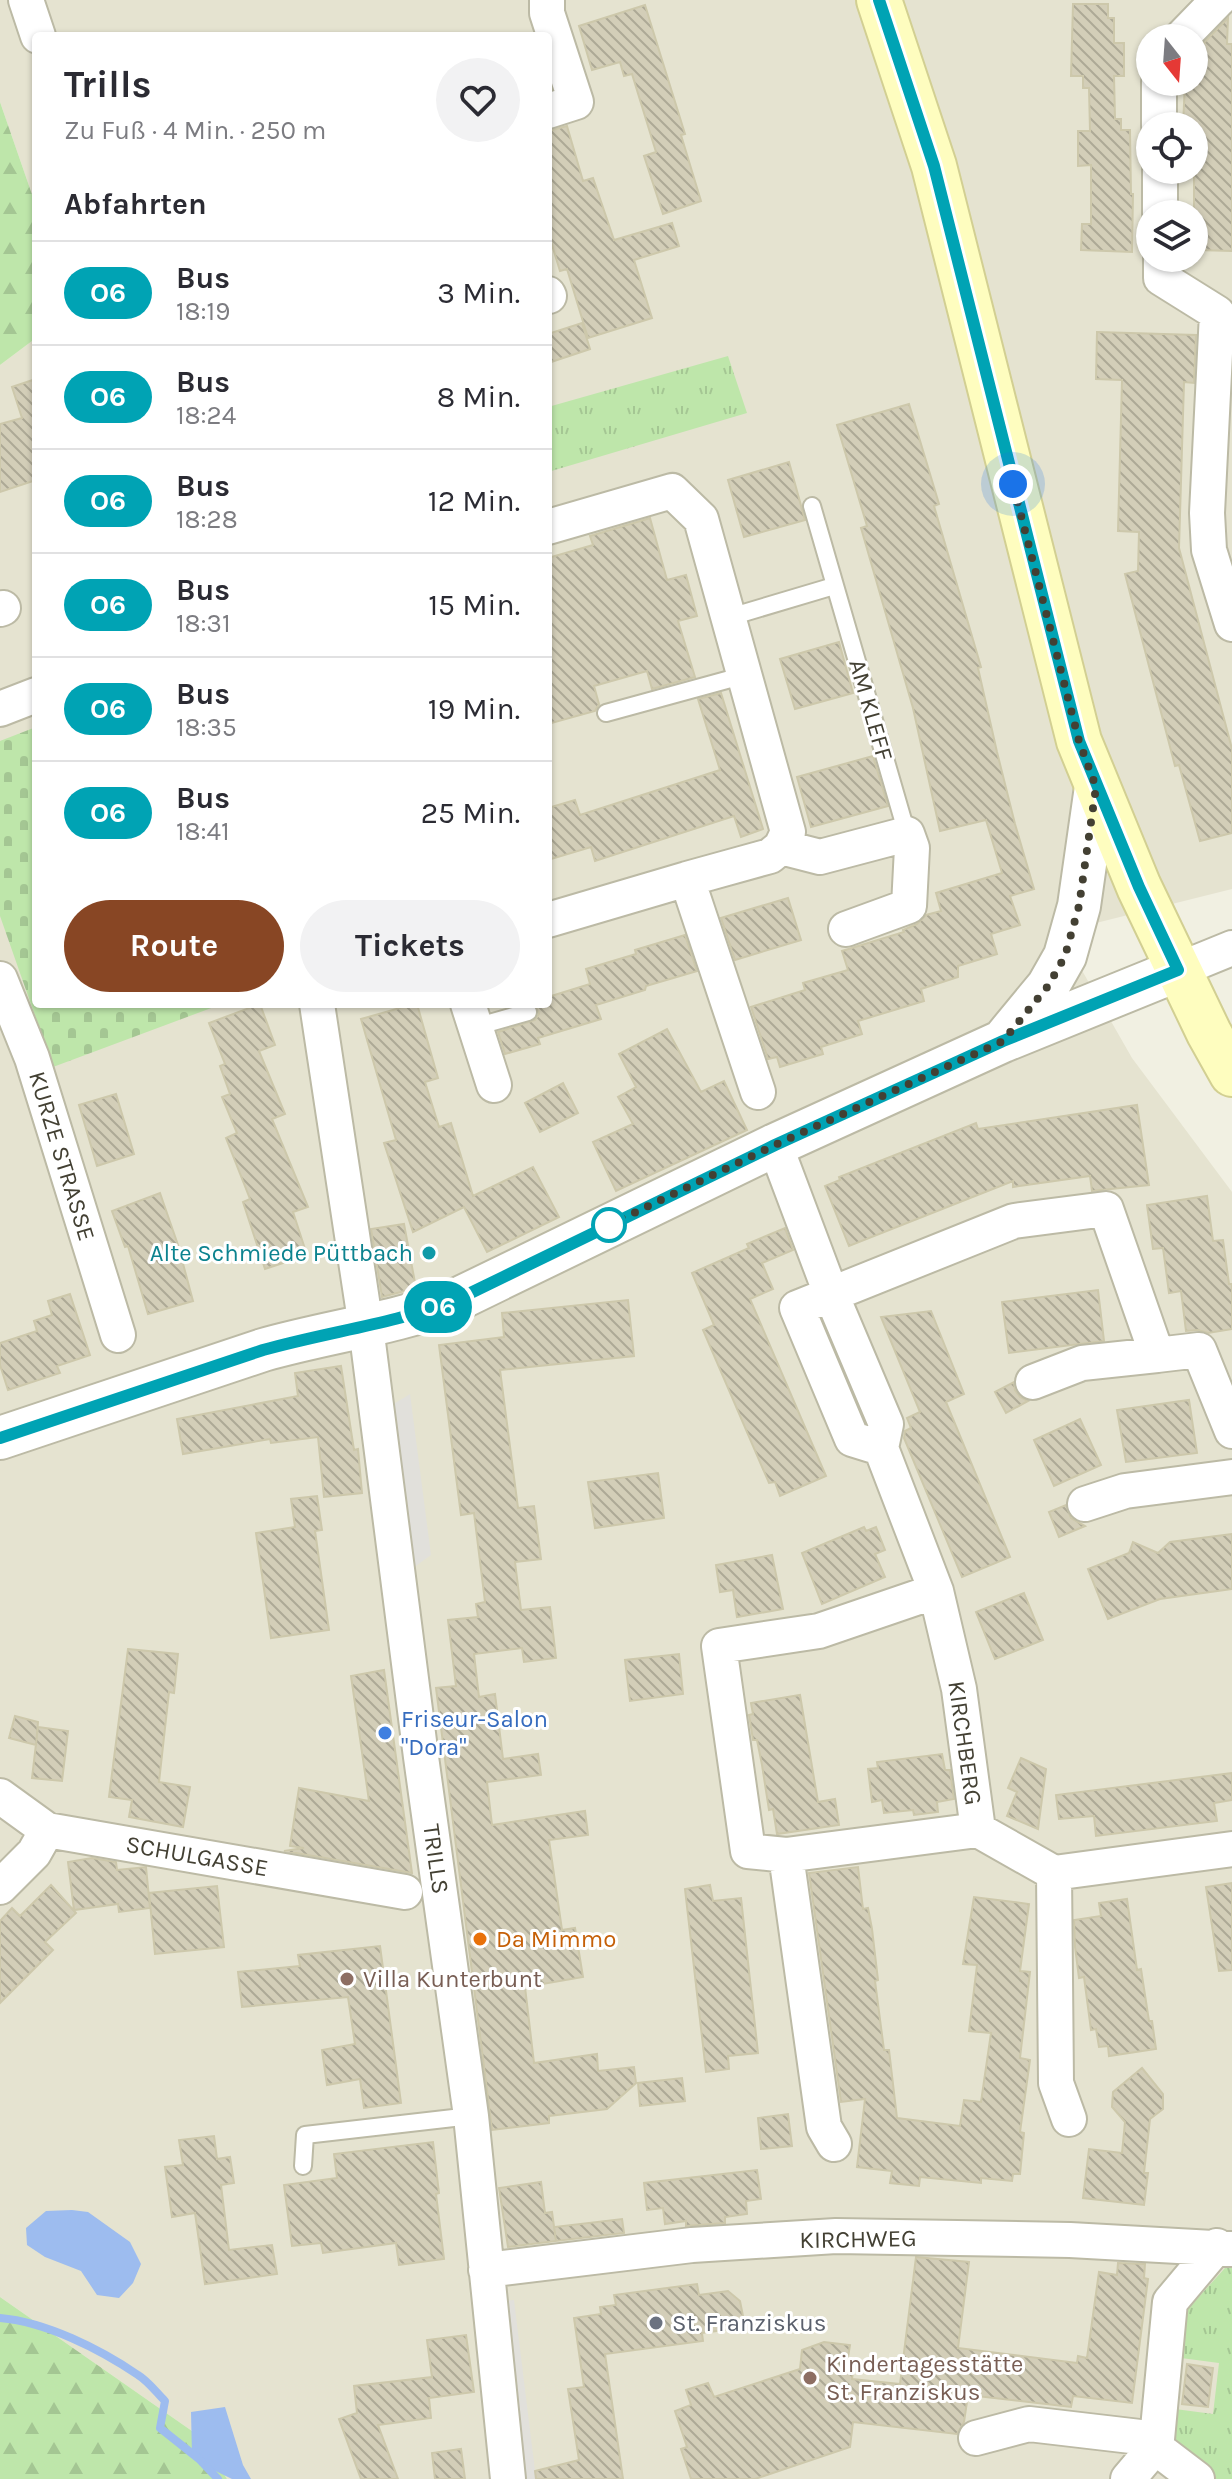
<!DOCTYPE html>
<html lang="de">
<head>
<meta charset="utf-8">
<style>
  body { margin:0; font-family:Karla,sans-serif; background:#f2f2f3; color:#2b2b33; height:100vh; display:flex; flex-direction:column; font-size:30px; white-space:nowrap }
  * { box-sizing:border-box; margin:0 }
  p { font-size:26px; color:#7c7c81 }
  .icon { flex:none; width:44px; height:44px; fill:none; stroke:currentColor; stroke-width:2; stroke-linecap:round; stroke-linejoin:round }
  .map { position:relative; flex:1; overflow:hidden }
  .side { position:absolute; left:32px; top:32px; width:520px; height:976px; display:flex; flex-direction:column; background:#fff; border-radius:8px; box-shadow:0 2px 6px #0004 }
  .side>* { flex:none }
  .badge { padding:0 16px; border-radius:26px; font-size:28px; line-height:52px }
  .needle { width:52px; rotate:163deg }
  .buttons { position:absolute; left:1136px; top:24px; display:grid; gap:16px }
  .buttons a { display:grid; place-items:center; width:72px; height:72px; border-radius:50%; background:#fff; box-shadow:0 2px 6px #0004; font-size:40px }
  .you { position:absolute; width:40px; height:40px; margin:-20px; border:6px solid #fff; border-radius:50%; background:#1a73e8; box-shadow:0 0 0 12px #1a73e833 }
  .map>.badge { position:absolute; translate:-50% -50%; box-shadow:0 0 0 4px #fff }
  h2 { padding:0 32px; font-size:30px; line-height:72px }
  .round { display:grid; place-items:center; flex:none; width:84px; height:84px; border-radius:42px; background:#f2f2f3 }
  .head { display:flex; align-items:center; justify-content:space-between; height:136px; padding:0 32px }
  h1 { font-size:38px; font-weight:700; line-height:60px }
  .cta { display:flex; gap:16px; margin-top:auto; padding:16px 32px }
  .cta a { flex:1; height:92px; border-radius:48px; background:#884624; color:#fff; font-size:32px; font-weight:700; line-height:92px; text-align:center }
  .cta a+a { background:#f2f2f3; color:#2b2b33 }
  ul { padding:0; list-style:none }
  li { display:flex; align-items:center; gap:24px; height:104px; padding:0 32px; border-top:2px solid #e1e1e2 }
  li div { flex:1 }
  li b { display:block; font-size:30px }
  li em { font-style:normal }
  li .badge { min-width:88px; font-weight:700; text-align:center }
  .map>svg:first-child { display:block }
  .residential { fill:#e5e3d0; fill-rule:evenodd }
  .forest { fill:url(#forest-firs) }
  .cemetery { fill:url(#cemetery-stones) }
  .park { fill:url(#park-tufts) }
  .parking { fill:#e1e0db }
  .water { fill:#9dbcef }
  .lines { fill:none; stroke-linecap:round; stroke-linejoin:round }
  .stream { stroke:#9dbcef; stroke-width:8 }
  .building { fill:url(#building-back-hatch); stroke:#cdc8ab; stroke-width:2 }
  .service-casing { stroke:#bcbaa5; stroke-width:20 }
  .minor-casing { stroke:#bcbaa5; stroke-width:38 }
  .tertiary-casing { stroke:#bcbaa5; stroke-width:46 }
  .secondary-casing { stroke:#d2cf92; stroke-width:48 }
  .service { stroke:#fff; stroke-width:16 }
  .minor { stroke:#fff; stroke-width:34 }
  .tertiary { stroke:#fff; stroke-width:42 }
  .secondary { stroke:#fefdbf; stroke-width:44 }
  .line-casing { stroke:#fff; stroke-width:18 }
  .line { stroke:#00a3b4; stroke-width:12 }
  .walk { stroke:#434033; stroke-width:8; stroke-dasharray:0 14.4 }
  .stop-dot { fill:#fff; stroke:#00a3b4; stroke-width:4 }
  .culture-dot { fill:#0f9aa8; stroke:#fff; stroke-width:3 }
  .shop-dot { fill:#3f7fe0; stroke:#fff; stroke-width:3 }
  .food-dot { fill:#e8710a; stroke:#fff; stroke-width:3 }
  .education-dot { fill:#8d6e63; stroke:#fff; stroke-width:3 }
  .worship-dot { fill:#6b7280; stroke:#fff; stroke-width:3 }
  .labels { text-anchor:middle; stroke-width:6; stroke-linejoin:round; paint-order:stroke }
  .street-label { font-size:24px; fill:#434033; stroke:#fff }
  .culture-label { font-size:24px; fill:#0d838f; stroke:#fff; text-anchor:end }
  .shop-label { font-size:24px; fill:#366cbe; stroke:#fff; text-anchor:start }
  .food-label { font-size:24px; fill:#c56008; stroke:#fff; text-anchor:start }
  .education-label { font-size:24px; fill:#785e54; stroke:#fff; text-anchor:start }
  .worship-label { font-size:24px; fill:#5b616d; stroke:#fff; text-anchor:start }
</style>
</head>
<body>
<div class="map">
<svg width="1232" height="2479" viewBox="0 0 1232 2479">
  <defs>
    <pattern id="forest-firs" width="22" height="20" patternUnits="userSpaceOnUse" patternTransform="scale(2)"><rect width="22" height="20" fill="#bee6aa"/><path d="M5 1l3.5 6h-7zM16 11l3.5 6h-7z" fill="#a4c693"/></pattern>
    <pattern id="cemetery-stones" width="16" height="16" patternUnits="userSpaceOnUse" patternTransform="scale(2)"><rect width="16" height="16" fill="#bee6aa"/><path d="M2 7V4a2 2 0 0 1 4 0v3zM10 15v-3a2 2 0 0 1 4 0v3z" fill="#a4c693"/></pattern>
    <pattern id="park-tufts" width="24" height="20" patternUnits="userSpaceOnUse" patternTransform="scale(2)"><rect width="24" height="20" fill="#bee6aa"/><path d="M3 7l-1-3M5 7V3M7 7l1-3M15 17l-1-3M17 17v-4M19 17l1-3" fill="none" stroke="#a4c693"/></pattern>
    <pattern id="building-back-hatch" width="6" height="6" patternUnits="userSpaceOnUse" patternTransform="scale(2)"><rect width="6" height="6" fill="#d3ceb8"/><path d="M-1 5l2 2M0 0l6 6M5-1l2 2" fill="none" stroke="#ada996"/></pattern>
  </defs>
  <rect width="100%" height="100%" fill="#f1f0e2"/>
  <!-- residential -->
  <path class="residential" d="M0,0H1232V889L1060,932L1132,1058L1232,1192V2479H227L202,2438L0,2297V365L36,338V1004H548V36H36V206L0,102ZM1150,38H1194V82H1150ZM1150,126H1194V170H1150ZM1150,214H1194V258H1150Z"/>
  <!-- forest -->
  <path class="forest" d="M0,102L36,206V338L0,365Z
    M0,2297L202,2438L227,2479H0Z"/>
  <!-- cemetery -->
  <path class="cemetery" d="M36,727V1004H222L53,1067L0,916V741Z"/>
  <!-- park -->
  <path class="park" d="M728,356L747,413L548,472V407Z
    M1225,2268H1232V2479H1213L1170,2447L1175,2409L1213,2414L1219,2363L1181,2358L1187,2310Z"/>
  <!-- parking -->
  <path class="parking" d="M410,1394L431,1555L413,1568L392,1405Z
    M514,2300L536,2479H514L493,2303Z"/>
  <!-- water -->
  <path class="water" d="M72,2210L88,2212L130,2242L141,2264L133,2283L119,2298L97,2295L81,2271L45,2257L27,2245L26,2228L46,2211Z
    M225,2407L243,2465L251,2479H232L197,2462L192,2455L191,2412Z"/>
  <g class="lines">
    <!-- stream -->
    <path class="stream" d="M0,2318C46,2322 100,2349 138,2375C148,2381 156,2392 165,2401L160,2428L199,2459L218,2479"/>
  </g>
  <!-- building -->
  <path class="building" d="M1073,4H1108V18H1114V43H1124V76H1114L1115,119H1121V130H1130L1131,194H1133L1132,252L1081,250L1082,224H1091V165L1078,166V131H1090L1089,88H1083V76H1071Z
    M645,5L685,134L681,135L701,201L663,214L644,156L656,152L632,74L624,76L620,62L592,70L579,26Z
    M1228,18L1227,44H1232V251L1198,250V235H1194V126H1183L1185,82H1194V53Z
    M567,126L583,181L593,178L614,240L672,223L679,246L634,260L652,318L588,338L567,269L560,271L548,232V131Z
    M582,323L590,349L548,363V334Z
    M1097,332L1196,335L1194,383L1184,382L1179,548L1232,749V833L1200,841L1179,765L1175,766L1125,574L1138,571L1139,532L1118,531L1122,380L1096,379Z
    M36,379V480L0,492V424L22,418L12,387Z
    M909,404L939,504L934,506L981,667L978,668L997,752L1015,824L1034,889L1010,896L1020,925L991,934L997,954L958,966V977L921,989L924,1001L858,1021L862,1034L821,1047L823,1054L780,1067L777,1057L768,1059L751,1007L805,990L803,983L848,970L842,951L904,932L903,930L917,924L926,915L941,911L936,893L1002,873L986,820L940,831L913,708L861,528L867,526L837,425Z
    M789,462L805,520L744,537L728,480Z
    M650,518L667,580L686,575L697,616L678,621L695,677L652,689L647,671L594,686L599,704L595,711L548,724V558L593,545L590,536Z
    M839,642L853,693L795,709L780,659Z
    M721,693L763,829L741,837L734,816L595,861L591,847L548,860V808L575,800L580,815L720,770L698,699Z
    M873,756L888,806L811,827L797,777Z
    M788,898L801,940L735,960L721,918Z
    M685,935L697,971L646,986L645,990L596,1005L601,1019L538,1038L540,1044L505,1054L498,1032L535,1020L539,1014L535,1004H548V997L590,984L586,969L636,954L635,950Z
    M260,1004L275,1045L259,1051L285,1114L272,1119L308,1207L293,1212L307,1255L265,1269L243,1202L250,1199L226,1138L237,1133L222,1097L230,1094L220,1066L225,1064L209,1023Z
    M414,1004H417L438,1078L425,1082L439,1127L451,1123L473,1196L533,1167L559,1217L487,1252L464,1207L413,1232L384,1143L396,1140L361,1019Z
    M667,1029L701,1092L724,1081L747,1130L616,1191L593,1142L633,1124L618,1097L636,1087L619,1054Z
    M563,1083L578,1113L540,1132L525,1103Z
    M116,1094L134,1154L97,1166L79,1105Z
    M1137,1105L1149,1185L1092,1191L1090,1176L1013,1187V1181L849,1246L825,1186L840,1180L839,1177L976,1123L978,1129Z
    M160,1193L178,1245L193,1301L148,1314L128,1246L125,1247L112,1211Z
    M1207,1196L1213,1241L1223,1240L1229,1284H1232V1329L1208,1333L1198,1330L1186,1331L1181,1291L1169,1293L1163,1248L1153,1249L1147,1205Z
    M404,1224L416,1288L382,1297L371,1229Z
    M785,1228L793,1250L762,1263L773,1289L750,1299L826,1476L780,1496L775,1482L769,1483L703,1330L714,1325L692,1273L749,1248L747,1244Z
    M1098,1290L1104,1341L1009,1353L1002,1302Z
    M70,1294L90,1355L57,1366L60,1373L8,1390L0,1365V1343L37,1331L34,1321L52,1315L48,1301Z
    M628,1300L634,1356L500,1370L518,1508L534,1506L541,1559L515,1562L521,1610L550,1607L556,1658L524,1662L522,1648L474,1654L479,1697L495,1694L503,1759L538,1754L541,1775L487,1782L492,1825L585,1811L588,1835L549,1840L562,1930L575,1928L583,1977L525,1987L534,2063L597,2054L598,2071L634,2067L636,2083L607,2109L549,2116V2123L492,2130L436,1688L456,1686L448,1620L478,1617L476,1604L485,1602L474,1513L461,1515L439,1345L504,1337L502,1313Z
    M931,1311L964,1394L946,1402L1010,1557L962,1577L904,1438L905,1431L911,1428L907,1418L920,1412L881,1317Z
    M341,1366L354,1450L358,1449L362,1493L324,1497L318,1437L271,1443L270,1439L183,1454L177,1419L298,1396L295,1373Z
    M1014,1382L1015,1390L1020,1397L1028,1401L1006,1413L995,1392Z
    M1189,1400L1197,1453L1126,1462L1117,1410Z
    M1080,1419L1101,1465L1054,1486L1034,1440Z
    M658,1473L664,1518L595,1528L588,1482Z
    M317,1496L322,1530L315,1531L329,1630L271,1638L256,1533L295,1527L291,1499Z
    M1066,1505L1071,1518L1085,1526L1059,1537L1049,1512Z
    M864,1527L866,1531L876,1527L885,1550L875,1554L885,1577L822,1604L802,1553Z
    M1232,1534V1589L1160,1599L1108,1619L1088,1569L1129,1553L1133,1542L1158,1553L1170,1542Z
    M772,1555L783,1609L737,1617L733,1590L720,1592L716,1565Z
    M1024,1593L1043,1640L995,1659L976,1612Z
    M128,1649L178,1654L174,1693L169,1692L159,1782L190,1787L183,1827L129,1817L132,1800L109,1797Z
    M679,1654L683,1694L630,1701L625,1660Z
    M384,1670L412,1873L284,1851L304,1848L290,1846L299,1788L369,1801L351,1676Z
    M800,1695L818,1802L835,1799L839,1825L777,1834L773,1809L769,1810L762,1765L757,1740H753L749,1715L753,1714L751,1703Z
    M15,1716L38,1722L36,1745L9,1738Z
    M38,1727L68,1731L62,1781L32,1778Z
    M942,1754L945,1770H950L954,1799L937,1802L938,1812L914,1815L913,1810L884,1813L882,1800L872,1802L868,1769L878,1768L877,1762Z
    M1021,1758L1046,1769L1038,1829L1007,1816L1017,1792L1008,1788Z
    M1232,1773V1800L1214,1803L1217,1821L1096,1836L1094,1816L1059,1819L1056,1795Z
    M92,1858L116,1862L117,1870L146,1867L150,1908L119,1912L118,1904L74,1910L68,1862Z
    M858,1867L863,1909L868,1908L872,1929L878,1980L875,1981L884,2050H889L897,2118L960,2126L964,2100L981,2102L991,2033L969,2031L977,1965L963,1964L974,1897L1029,1904L1020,1971L1030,1972L1020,2058L1030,2060L1020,2132L1024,2133L1020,2174H1013L1012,2181L981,2178V2183L920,2177L919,2186L890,2183L892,2171L857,2167L865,2099L841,2102L809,1873Z
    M1232,1883V1970L1219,1971L1206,1887Z
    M51,1885L76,1913L45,1942L53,1950L0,2003V1921L12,1908L20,1916Z
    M710,1885L713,1901L741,1898L758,2053L728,2056L729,2069L706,2072L685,1889Z
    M217,1886L224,1947L155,1954L149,1893Z
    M1127,1899L1137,1970L1141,1969L1149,2021H1152L1156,2049L1109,2056L1108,2046L1099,2047L1096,2029L1091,2030L1084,1977L1079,1978L1075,1947L1074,1920L1101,1916L1099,1903Z
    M380,1946L401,2103L364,2108L360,2079L327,2085L322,2050L355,2044L348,1997L242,2007L238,1972L300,1966L298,1955Z
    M1142,2068L1163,2094V2109L1150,2119L1144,2173H1148L1144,2205L1083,2198L1089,2149L1122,2153L1125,2122L1112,2107L1113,2092Z
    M682,2078L685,2101L640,2106L638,2083Z
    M788,2114L792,2146L761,2149L758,2118Z
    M214,2136L217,2159L230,2157L234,2183L221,2185L229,2250L272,2245L277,2274L205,2284L195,2213L172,2217L165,2167L183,2165L179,2140Z
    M433,2142L439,2193L436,2194L444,2259L399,2265L396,2243L323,2253L321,2243L292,2246L284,2185L337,2178L334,2154Z
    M757,2170L761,2199L746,2201L747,2214L725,2217V2223L686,2226V2221L665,2224L663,2208L647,2210L644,2183Z
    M541,2182L545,2213L552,2212L556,2241L508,2247L499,2188Z
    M622,2219L624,2233L556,2241L554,2227Z
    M916,2257L969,2262L958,2348L1077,2363L1078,2356L1087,2358L1099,2272L1117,2275L1118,2263L1145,2264L1144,2278L1148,2279L1132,2403L1073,2396L1071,2407L968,2395L964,2422L957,2434L853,2422L850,2447L755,2479H691L681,2449L687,2447L675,2411L691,2405L686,2390L708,2383L714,2397L800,2369L802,2350L824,2342L850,2345L847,2363L854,2364L852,2379L900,2384Z
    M697,2284L699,2295L728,2291L740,2301L743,2316L731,2329L702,2333L703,2341L605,2354L623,2479H536L535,2471L579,2460L568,2389L584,2387L574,2318L601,2314L600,2307L616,2305L614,2295Z
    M466,2335L474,2392L429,2398L431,2418L378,2425L398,2479H361L339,2419L357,2413L354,2386L432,2377L427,2340Z
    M1187,2364L1213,2368L1208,2407L1182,2404Z
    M461,2449L465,2479H435L432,2453Z"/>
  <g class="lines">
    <!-- service casing -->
    <g class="service-casing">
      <path id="service" d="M812,506L907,834
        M730,617L834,586
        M606,713L745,675
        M475,1027L528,1012
        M303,2166L305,2135L471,2116"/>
    </g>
    <!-- minor casing -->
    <g class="minor-casing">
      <path id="minor" d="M26,0L38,36
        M547,0V13L576,102L548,111
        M1181,38L1218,0
        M1159,82V126
        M1160,170V214
        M1161,258V278L1217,313L1207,513L1209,550L1232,624
        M548,294L549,296
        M548,527L672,491L701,519L788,832L781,847L770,856L687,879
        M0,609L3,608
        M0,709L36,695
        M781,847L820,857L907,834L912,848L909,906L846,929
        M548,920L687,879L758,1092
        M1178,970L1232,948
        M0,979L32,1058L118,1335
        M317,1004L366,1327L421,1757L471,2116L508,2479
        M468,1004L494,1085
        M775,1145L831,1294L886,1424L881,1448L936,1591L959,1689L978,1830L1054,1873L1232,1849
        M1033,1382L1082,1363L1157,1355
        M881,1448L852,1439L797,1308L1014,1221L1106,1209L1157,1355L1199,1350L1232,1431
        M1085,1504L1125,1491L1232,1477
        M0,1796L47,1830L405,1892
        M786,1855L978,1830
        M1054,1873L1056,2083L1069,2119
        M0,1887L34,1853L47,1830
        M834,2144L824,2127L786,1855L748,1851L719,1646L819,1631L936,1591
        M486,2270L692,2245L836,2236L1070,2240L1232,2249
        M976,2438L1029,2424L1157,2439
        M1155,2447L1197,2479
        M1128,2479L1155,2447L1157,2439L1170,2302L1217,2246"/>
    </g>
    <!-- tertiary casing -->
    <g class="tertiary-casing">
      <path id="tertiary" d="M1006,1037L1048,986L1065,956L1079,906L1096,787
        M0,1438L263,1350C326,1332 392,1324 454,1301L775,1145L1003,1041L1178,970"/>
    </g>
    <!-- secondary casing -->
    <g class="secondary-casing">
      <path id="secondary" d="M879,0L934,166L1079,741L1139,887L1209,1033L1232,1074"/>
    </g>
    <!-- service -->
    <use href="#service" class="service"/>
    <!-- minor -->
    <use href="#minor" class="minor"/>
    <!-- tertiary -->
    <use href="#tertiary" class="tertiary"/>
    <!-- secondary -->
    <use href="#secondary" class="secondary"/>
  </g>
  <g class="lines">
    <!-- line casing -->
    <g class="line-casing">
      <path id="line" d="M0,1438L263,1350C327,1332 392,1324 454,1301L775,1145L1003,1041L1178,970L1139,887L1079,741L934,166L879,0"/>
    </g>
    <!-- line -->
    <use href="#line" class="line"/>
    <!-- walk -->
    <path class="walk" d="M609,1225L775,1145L1003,1041L1048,986L1065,956L1079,906L1096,787L1079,741L1013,484"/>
  </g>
  <!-- markers -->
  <circle class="stop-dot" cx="609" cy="1225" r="16"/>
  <circle class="culture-dot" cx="429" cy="1253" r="8"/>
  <circle class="shop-dot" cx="385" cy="1733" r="8"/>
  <circle class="food-dot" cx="480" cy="1939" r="8"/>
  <g class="education-dot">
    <circle cx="347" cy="1979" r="8"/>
    <circle cx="810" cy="2378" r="8"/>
  </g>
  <circle class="worship-dot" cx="656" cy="2323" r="8"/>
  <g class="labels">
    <!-- street labels -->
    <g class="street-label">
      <text transform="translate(871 710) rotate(74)" y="8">AM KLEFF</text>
      <text transform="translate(62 1156) rotate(73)" y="8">KURZE STRASSE</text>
      <text transform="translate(965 1743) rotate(82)" y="8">KIRCHBERG</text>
      <text transform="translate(197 1856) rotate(10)" y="8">SCHULGASSE</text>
      <text transform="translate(436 1859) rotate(82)" y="8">TRILLS</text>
      <text transform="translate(858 2239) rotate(-1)" y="8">KIRCHWEG</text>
    </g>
    <!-- culture labels -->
    <g class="culture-label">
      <text x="413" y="1261">Alte Schmiede Püttbach</text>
    </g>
    <!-- shop labels -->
    <g class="shop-label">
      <text x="401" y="1727">Friseur-Salon<tspan x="401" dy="28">"Dora"</tspan></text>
    </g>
    <!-- food labels -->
    <g class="food-label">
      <text x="496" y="1947">Da Mimmo</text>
    </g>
    <!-- education labels -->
    <g class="education-label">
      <text x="363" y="1987">Villa Kunterbunt</text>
      <text x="826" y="2372">Kindertagesstätte<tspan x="826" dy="28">St. Franziskus</tspan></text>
    </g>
    <!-- worship labels -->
    <g class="worship-label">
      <text x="672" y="2331">St. Franziskus</text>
    </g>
  </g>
</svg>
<div class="buttons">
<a><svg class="needle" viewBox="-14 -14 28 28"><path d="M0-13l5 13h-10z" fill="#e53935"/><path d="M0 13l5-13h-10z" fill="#7c7c81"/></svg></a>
<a><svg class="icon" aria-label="locate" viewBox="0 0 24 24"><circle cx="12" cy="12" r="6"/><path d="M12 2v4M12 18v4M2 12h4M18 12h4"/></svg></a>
<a><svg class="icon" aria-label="layers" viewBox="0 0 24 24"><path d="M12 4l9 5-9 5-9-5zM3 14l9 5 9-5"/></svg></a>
</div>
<div class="you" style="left:1013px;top:484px"></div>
<b class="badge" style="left:438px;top:1307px;background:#00a3b4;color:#fff">O6</b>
<section class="side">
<div class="head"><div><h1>Trills</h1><p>Zu Fuß · 4 Min. · 250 m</p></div><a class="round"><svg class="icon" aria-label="heart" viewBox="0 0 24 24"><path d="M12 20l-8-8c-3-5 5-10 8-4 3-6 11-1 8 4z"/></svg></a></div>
<h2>Abfahrten</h2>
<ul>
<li><span class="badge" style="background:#00a3b4;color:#fff">O6</span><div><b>Bus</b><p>18:19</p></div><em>3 Min.</em></li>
<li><span class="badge" style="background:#00a3b4;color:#fff">O6</span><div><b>Bus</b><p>18:24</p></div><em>8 Min.</em></li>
<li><span class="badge" style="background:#00a3b4;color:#fff">O6</span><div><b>Bus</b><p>18:28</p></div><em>12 Min.</em></li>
<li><span class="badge" style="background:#00a3b4;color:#fff">O6</span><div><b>Bus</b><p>18:31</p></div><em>15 Min.</em></li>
<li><span class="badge" style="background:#00a3b4;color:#fff">O6</span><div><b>Bus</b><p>18:35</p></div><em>19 Min.</em></li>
<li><span class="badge" style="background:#00a3b4;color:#fff">O6</span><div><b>Bus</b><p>18:41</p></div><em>25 Min.</em></li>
</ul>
<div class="cta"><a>Route</a><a>Tickets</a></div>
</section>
</div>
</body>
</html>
